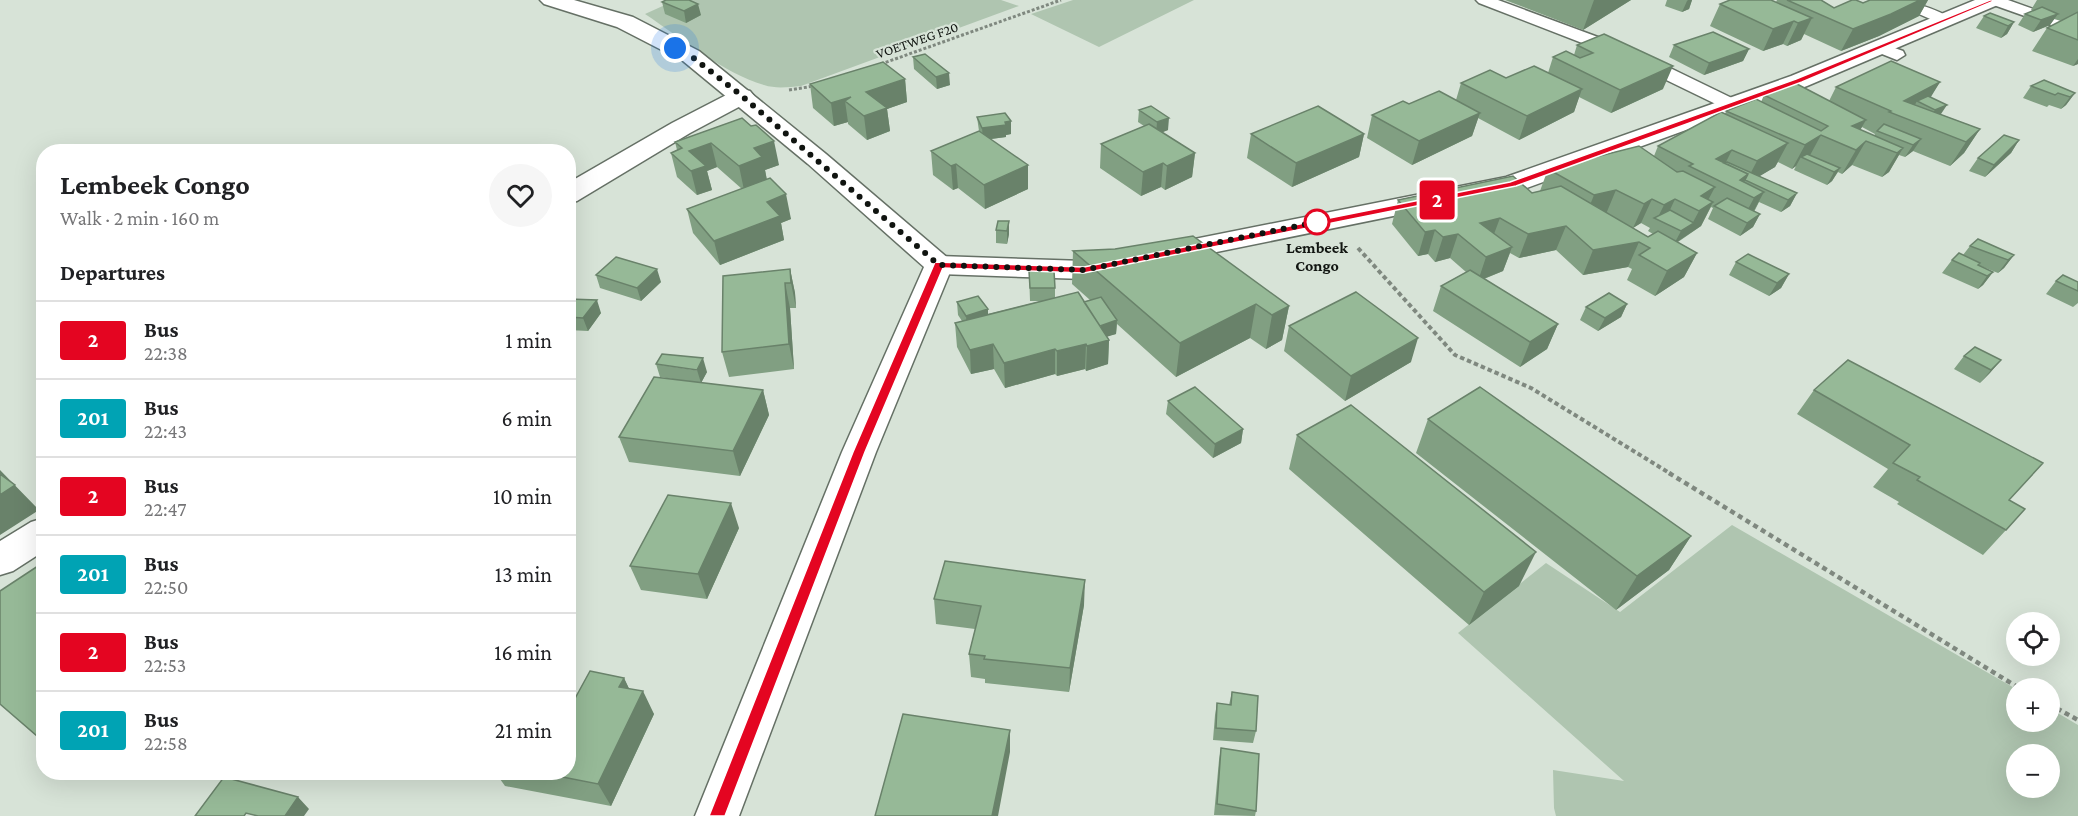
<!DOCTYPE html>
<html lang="en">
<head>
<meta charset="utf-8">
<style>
  body { margin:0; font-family:"Crimson Pro",serif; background:#f6f6f6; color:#202124; height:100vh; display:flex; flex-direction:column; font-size:22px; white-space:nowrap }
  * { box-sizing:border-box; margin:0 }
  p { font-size:20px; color:#757577 }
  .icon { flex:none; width:33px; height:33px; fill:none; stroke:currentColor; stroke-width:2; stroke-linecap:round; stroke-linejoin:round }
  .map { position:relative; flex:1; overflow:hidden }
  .details { position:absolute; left:36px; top:144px; width:540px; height:636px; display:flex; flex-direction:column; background:#fff; border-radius:24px; box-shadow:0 6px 24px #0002 }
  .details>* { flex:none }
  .badge { padding:0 12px; border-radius:4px; font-size:21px; line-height:39px }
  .tools { position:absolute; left:2006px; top:612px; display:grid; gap:12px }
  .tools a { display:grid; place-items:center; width:54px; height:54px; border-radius:50%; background:#fff; box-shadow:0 6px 24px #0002; font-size:30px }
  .you { position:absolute; width:30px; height:30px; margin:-15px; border:4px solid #fff; border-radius:50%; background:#1a73e8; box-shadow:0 0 0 9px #1a73e833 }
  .map>.badge { position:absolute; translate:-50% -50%; box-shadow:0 0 0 3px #fff }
  h2 { padding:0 24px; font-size:22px; line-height:54px }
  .round { display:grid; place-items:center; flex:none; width:63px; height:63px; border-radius:32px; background:#f6f6f6 }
  .summary { display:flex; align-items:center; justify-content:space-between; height:102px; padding:0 24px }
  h1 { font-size:28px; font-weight:700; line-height:45px }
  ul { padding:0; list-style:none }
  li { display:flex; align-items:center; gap:18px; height:78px; padding:0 24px; border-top:2px solid #e0e0e0 }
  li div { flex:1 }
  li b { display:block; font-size:22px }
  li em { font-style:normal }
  li .badge { min-width:66px; font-weight:700; text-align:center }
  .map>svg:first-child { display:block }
  .green { fill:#afc5b0; fill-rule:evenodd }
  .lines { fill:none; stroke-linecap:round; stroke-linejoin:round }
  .service-casing { stroke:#657065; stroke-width:3 }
  .minor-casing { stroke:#657065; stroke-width:3 }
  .tertiary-casing { stroke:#657065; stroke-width:3 }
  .path-far2 { stroke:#7f887f; stroke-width:3; stroke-dasharray:3 2; stroke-linecap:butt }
  .path-far1 { stroke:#7f887f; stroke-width:4; stroke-dasharray:4.5 3; stroke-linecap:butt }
  .path { stroke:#7f887f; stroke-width:4.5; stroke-dasharray:5 4; stroke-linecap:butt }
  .service { fill:#fff; fill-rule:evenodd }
  .minor { fill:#fff; fill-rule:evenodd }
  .tertiary { fill:#fff; fill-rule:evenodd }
  .wall { fill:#819f82; fill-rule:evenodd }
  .shaded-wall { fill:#69826a }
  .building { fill:#96b997; stroke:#69826a; stroke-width:1.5 }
  .line { fill:#e40521; stroke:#fff; stroke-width:1.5 }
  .walk { stroke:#101410; stroke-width:6; stroke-dasharray:0 10.8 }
  .stop-dot { fill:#fff; stroke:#e40521; stroke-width:3 }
  .labels { text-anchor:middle; stroke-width:4.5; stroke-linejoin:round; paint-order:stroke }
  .far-street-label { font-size:14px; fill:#101410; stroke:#d7e3d7 }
  .stop-label { font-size:16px; font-weight:bold; fill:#101410; stroke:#d7e3d7 }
</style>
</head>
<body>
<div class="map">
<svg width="2078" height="816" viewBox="0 0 2078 816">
  <rect width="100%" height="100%" fill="#d7e3d7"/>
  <!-- green -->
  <path class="green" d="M676,0H1001L1019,6L801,86C789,87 776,89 764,85C723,73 681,38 645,14Z
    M1073,0H1194L1099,47L1031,14Z
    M1732,525L2016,689V722H2049V708L2078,725V816H1556L1554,808L1553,770L1624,781L1458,633L1546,563L1620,612ZM2016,754H2049V788H2016Z"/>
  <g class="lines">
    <!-- service casing -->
    <g class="service-casing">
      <path id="service" d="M1476,0H1498L1633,50L1738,101L1741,105L1738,109H1726L1621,58L1479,3Z
        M1878,0C1908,0 1923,4 1950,17L1952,20L1944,25L1912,11L1881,3Z
        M1985,0H2008L2078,25V35L1988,3Z
        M1878,42L1903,51L1905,55L1897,60L1872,50L1870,47Z"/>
    </g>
    <!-- minor casing -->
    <g class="minor-casing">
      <path id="minor" d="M1975,0H2004L2000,4L1807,86L1521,190L1084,279L939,274L929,271L925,265L929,259L939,256L1084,261L1506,177L1791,76Z
        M742,89L750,91L754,96L750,101L690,133L577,201L568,203V183L672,123L734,91Z
        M44,518V551L13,571L0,575V541L31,522Z"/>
    </g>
    <!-- tertiary casing -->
    <g class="tertiary-casing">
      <path id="tertiary" d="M540,0H574L633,17L699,51L826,154L949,259L953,265L876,452L739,816H695L842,452L924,267L808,164L683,61L617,27L544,4Z"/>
    </g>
    <!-- path-far2 -->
    <path class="path-far2" d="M881,64L1061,0
      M789,90L814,86"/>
    <!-- path-far1 -->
    <path class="path-far1" d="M1358,248L1455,355L1531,388L1671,474"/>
    <!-- path -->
    <path class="path" d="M1669,473L2019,688
      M2049,704L2078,720"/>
    <!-- service -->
    <use href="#service" class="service"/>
    <!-- minor -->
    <use href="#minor" class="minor"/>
    <!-- tertiary -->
    <use href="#tertiary" class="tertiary"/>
  </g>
  <!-- wall -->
  <path class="wall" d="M1505,0H1631L1583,30Z
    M1667,0H1692L1689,9L1682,12L1665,6Z
    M1777,0H1821L1834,8L1863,3L1870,0H1928L1919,16L1879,36L1841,51L1804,34L1801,40L1787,46L1783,44L1763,51L1710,26L1720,4L1776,2Z
    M2037,0H2078V64L2073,66L2032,51L2047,28L2061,21L2054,19L2050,25L2033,32L2018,25L2025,14L2033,11L2031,10Z
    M662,2L701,15L686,23L665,14Z
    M1984,16L2014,22L2007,34L2001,38L1976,28Z
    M1604,34L1663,89L1611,113L1579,97L1574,112L1519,140L1478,118L1472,136L1412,165L1367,138L1372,115L1409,104L1456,100L1461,83L1506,78L1548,73L1553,57L1574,55L1577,45Z
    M1674,45L1749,49L1743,61L1704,75L1669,57Z
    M913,57L950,85L937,89L914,69Z
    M905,79L907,102L887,109L890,131L867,140L848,124V122L834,126L813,108L810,84Z
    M1940,82L1930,97L1940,114L1980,129L1964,153L1950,166L1913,151L1905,157L1899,155L1889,172L1882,177L1852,165L1842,174L1838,172L1832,181L1827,185L1794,170L1796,166L1792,169L1778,162L1775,167L1759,176L1797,193L1790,206L1781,212L1759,202L1754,212L1760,214L1753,227L1740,236L1708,219L1713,208L1711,207L1701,226L1678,242L1697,253L1684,277L1655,296L1627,280L1632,269L1628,267L1583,275L1556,250L1519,258L1510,253L1503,271L1484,279L1558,324L1547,349L1520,367L1433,311L1441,286L1466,272L1450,258L1435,262L1428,254L1418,256L1392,224L1398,200L1532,193L1540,191L1548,169L1654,156L1658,146L1725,114L1726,111L1761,102L1764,95L1829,101L1836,87ZM1862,127L1875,134L1874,136L1860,130ZM1641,223L1650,228L1648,231L1653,234L1648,237L1633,228Z
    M2031,86L2075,93L2066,105L2061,109L2049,105L2047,107L2023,98Z
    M1151,106L1168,130L1162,132L1195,153L1192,177L1165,190L1161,187L1141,196L1100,168L1101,144L1144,126L1138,122L1139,110Z
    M977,117L1011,121V134L1006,135V137L991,139L1028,189L985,209L958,188L953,190L933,175L931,151L979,131Z
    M742,118L779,165L765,170L767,180L791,219L781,223L784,240L720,265L693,233L687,209L742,189L717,167L707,171L712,190L697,195L677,177L671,153L677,150L675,142Z
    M1251,134H1364L1359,157L1292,187L1247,158Z
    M2019,140L2011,153L1985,177L1969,171L1978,158Z
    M1009,221V234L1007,244L996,243V230Z
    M1970,246L2014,255L2004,268L1998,273L1978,265L1993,272L1983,285L1978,289L1942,273L1952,260L1963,255Z
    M1073,251L1289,306L1282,340L1266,349L1250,338L1176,377L1117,324L1116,334L1107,336L1109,340L1108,364L1086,371L1085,369L1057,376L1055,374L1005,388L994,369L971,374L957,347L955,323L962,321L958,315L957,302L988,309V314L1041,301H1030L1029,271L1055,288V298L1084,302L1090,300L1072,284Z
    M1736,262L1789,274L1781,288L1769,296L1729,275Z
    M790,269L795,293L796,308H790L794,369L729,377L722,352Z
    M596,275L661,282L641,301L600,288Z
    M2056,281L2078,282V303L2073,307L2046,294Z
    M568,299L601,313L588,331L568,330Z
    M1627,304L1621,317L1598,331L1580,320L1586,307Z
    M1289,326L1411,362L1345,401L1284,351Z
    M1964,356L2001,360L1980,383L1954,369Z
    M656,364L707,372L701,383L763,390L769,415L740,476L629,462L619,437L691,382L660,377Z
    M1814,390L2009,500L2006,530L1983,555L1897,504L1899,502L1873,487L1888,469L1797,414Z
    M1168,401L1243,429L1241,443L1213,458L1166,414Z
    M1428,419L1691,536L1669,570L1616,610L1416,453Z
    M1297,435L1519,586L1469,625L1289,469Z
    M739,528L707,599L641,590L630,566Z
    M934,599L1084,605L1069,692L985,683V679L971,677L969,654L975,629L936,624Z
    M624,678L629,689L654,714L611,806L505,786L495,772H568L573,702Z
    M1232,692L1256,731L1253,743L1213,740L1215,715L1217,703L1229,705Z
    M1221,748L1256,811L1255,816L1214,815L1219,760Z"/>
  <!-- shaded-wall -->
  <path class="shaded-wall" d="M1594,0H1631L1583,30Z
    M1688,0H1692L1689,9L1682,12L1687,1Z
    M1920,0H1928L1919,16L1879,36L1841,51L1853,29Z
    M698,4L701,15L686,23L684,11Z
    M2058,14L2050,25L2033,32L2041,20Z
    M1812,18L1801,40L1787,46L1798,23Z
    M1794,21L1783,44L1763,51L1773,29Z
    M2014,22L2007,34L2001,38L2008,26Z
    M1749,49L1743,61L1704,75L1709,63Z
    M2078,59V64L2073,66Z
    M1673,66L1663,89L1611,113L1620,90Z
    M949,73L950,85L937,89L936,77Z
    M905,79L907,102L887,109L890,131L867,140L864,116L866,92Z
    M1940,82L1926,105L1917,101L1910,114L1904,101Z
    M1582,89L1574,112L1519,140L1527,116Z
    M2075,93L2066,105L2061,109L2070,97Z
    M851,97L845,101L848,122L834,126L831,103Z
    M1947,105L1939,117L1927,122L1935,110Z
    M1480,113L1472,136L1412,165L1419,141Z
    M1169,118L1168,130L1156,135L1157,122Z
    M1866,120L1852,144V126Z
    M1011,121V134L1006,135V137L983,140L982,128Z
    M1980,129L1964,153L1950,166L1966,142Z
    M1364,134L1359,157L1292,187L1296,163Z
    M1821,135L1808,159L1801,157L1796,166L1792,169L1805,145Z
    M1921,139L1913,151L1905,157L1913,145Z
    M2019,140L2011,153L1985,177L1994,165Z
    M774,141L779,165L765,170L767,181L744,190L739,166L754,148Z
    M1866,141L1852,165L1842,174L1856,150Z
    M711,143L717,167L707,171L712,190L697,195L691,171L689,151Z
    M1788,143L1775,167L1750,182L1747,180L1757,161Z
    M1903,148L1889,172L1882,177L1897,153Z
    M1732,150L1720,174L1716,159Z
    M1195,153L1192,177L1165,190L1167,166Z
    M1163,163L1161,187L1141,196L1143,172Z
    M956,164L958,188L953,190L951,166Z
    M1028,165V189L985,209L984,185Z
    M1840,168L1832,181L1827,185L1834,172Z
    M1748,174L1740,191L1734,181Z
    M1715,187L1704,208L1713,202L1701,226L1674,244L1681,231L1692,224L1699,211L1701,196Z
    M1616,190L1606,214L1584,220L1594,195Z
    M1764,192L1751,216L1742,220L1754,198Z
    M1797,193L1790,206L1781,212L1788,200Z
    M786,194L791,219L781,223L784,240L720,265L714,241L767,202Z
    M1652,199L1641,223L1633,228L1644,204Z
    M1675,199L1664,223L1657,219L1664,205Z
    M1760,214L1753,227L1740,236L1747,223Z
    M1500,218L1491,242L1480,223Z
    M1009,221V234L1007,244V231Z
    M1566,226L1556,250L1519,258L1528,234Z
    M1435,230L1428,254L1418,256L1425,232Z
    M1458,234L1450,258L1435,262L1443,237Z
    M1639,242L1628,267L1583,275L1593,250Z
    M1512,247L1503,271L1478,281L1486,257Z
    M1697,253L1684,277L1655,296L1667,271Z
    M2014,255L2004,268L1998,273L2008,260Z
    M657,269L661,282L641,301L637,288Z
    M790,269L795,293L796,308L791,283Z
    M1993,272L1983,285L1978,289L1987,276Z
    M1789,274L1781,288L1769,296L1777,283Z
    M785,283L790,308L794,369L789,344Z
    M597,300L601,313L588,331L583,318Z
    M1256,304L1250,338L1176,377L1180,343Z
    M1627,304L1621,317L1598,331L1605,318Z
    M1289,306L1282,340L1266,349L1272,315Z
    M988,309V322L967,329L966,316Z
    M1117,320L1116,334L1093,341V328Z
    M1558,324L1547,349L1520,367L1530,342Z
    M1418,338L1411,362L1345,401L1351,376Z
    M1109,340L1108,364L1086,371L1087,346Z
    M993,344L994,369L971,374L970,350Z
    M1086,344L1085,369L1057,376V351Z
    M1055,349V374L1005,388L1004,363Z
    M703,358L707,372L701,383L697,370Z
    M2001,360L1990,373L1980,383L1991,370Z
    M763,390L769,415L740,476L733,451Z
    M1243,429L1241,443L1213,458L1215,444Z
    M0,470L39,510L0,535Z
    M731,503L739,528L707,599L698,574Z
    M1691,536L1669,570L1616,610L1637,576Z
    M1536,552L1519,586L1469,625L1484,592Z
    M1085,580L1084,605L1069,692L1070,668Z
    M624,678L635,701L619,687Z
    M643,691L654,714L611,806L598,784Z
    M1010,730V752L998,816H992Z
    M298,797L309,809L304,816H285Z"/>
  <!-- building -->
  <path class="building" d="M666,0H689L698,4L684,11L662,2Z
    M1730,0H1771L1812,18L1798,23L1794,21L1773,29L1720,4Z
    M1787,0H1821L1834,8L1852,0H1856L1863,3L1870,0H1920L1891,14L1853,29Z
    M2042,7L2058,14L2041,20L2025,14Z
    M2078,12V40L2047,28Z
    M1990,13L2014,22L2008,26L1984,16Z
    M1713,32L1749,49L1709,63L1674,45Z
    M1604,34L1673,66L1620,90L1553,57L1566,51L1580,58L1593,53L1577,45Z
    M925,54L949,73L936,77L913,57Z
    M1891,61L1940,82L1904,101L1980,129L1966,142L1889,112L1891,111L1836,87Z
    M883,62L905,79L866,92L887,108L864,116L845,101L851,97L831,103L810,84Z
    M1534,66L1582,89L1527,116L1461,83L1490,70L1506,78Z
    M2044,80L2075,93L2070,97L2058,93L2055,95L2031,86Z
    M1795,83L1866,120L1852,126L1903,148L1897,153L1866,141L1856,150L1821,135L1805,145L1726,111L1756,99L1821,131L1828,126L1764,95Z
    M1439,91L1480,113L1419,141L1372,115L1403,101L1409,104Z
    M1928,96L1947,105L1935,110L1917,101Z
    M1151,106L1169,118L1157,122L1139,110Z
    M1318,106L1364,134L1296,163L1251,134Z
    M1721,112L1788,143L1757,161L1732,150L1716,159L1748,174L1740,180L1764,192L1754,198L1689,166L1693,164L1658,146Z
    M1005,113L1011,121L1005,122L1006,125L982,128L977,117Z
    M742,118L751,126L756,125L774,141L754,148L762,157L739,166L711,143L689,151L706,166L691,171L671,153L682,148L675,142Z
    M1149,124L1195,153L1167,166L1163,163L1143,172L1101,144Z
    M1884,124L1921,139L1913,145L1877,131Z
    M979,131L1028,165L984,185L956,164L951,166L931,151Z
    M2004,135L2019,140L1994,165L1978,158Z
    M1639,146L1677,172L1683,171L1715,187L1701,196L1713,202L1699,211L1675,199L1664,205L1652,199L1644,204L1616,190L1594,195L1548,169Z
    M1807,154L1840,168L1834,172L1801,157Z
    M1727,162L1797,193L1788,200L1745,180L1748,174L1724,163Z
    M1513,176L1532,193L1561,186L1648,237L1658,231L1697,253L1667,271L1639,255L1650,248L1639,242L1593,250L1566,226L1528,234L1500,218L1480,223L1512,247L1486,257L1458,234L1443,237L1435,230L1425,232L1398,200Z
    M770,178L786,194L767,202L780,216L714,241L687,209Z
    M1727,198L1760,214L1747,223L1714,206Z
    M1670,210L1694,223L1681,231L1654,218Z
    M998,221H1009L1007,231L996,230Z
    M1193,236L1289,306L1272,315L1256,304L1180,343L1073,251L1115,249Z
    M1978,239L2014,255L2008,260L1970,246Z
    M1959,253L1980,263L1978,265L1993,272L1987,276L1952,260Z
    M1748,254L1789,274L1777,283L1736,262Z
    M616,257L657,269L637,288L596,275Z
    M790,269L791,283H785L789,344L722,352L723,276Z
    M1470,270L1558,324L1530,342L1441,286Z
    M1029,271H1054L1055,288H1030Z
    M2063,275L2078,282V291L2056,281Z
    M1078,292L1109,340L1087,346L1086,344L1057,351L1055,349L1004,363L993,344L970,350L955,323Z
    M1356,292L1418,338L1351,376L1289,326Z
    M1609,293L1627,304L1605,318L1586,307Z
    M978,296L988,309L966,316L957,302Z
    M1101,297L1117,320L1100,326L1084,302Z
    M568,299L597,300L583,318L568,317Z
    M1975,347L2001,360L1991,370L1964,356Z
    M662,354L703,358L697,370L656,364Z
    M1848,360L2043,463L2009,500L2025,509L2006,530L1917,480L1920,477L1893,463L1910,445L1814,390Z
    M654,377L763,390L733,451L619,437Z
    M1195,387L1243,429L1215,444L1168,401Z
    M1480,387L1691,536L1637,576L1428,419Z
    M1351,405L1536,552L1484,592L1297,435Z
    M0,474L15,485L0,495Z
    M668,495L731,503L698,574L630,566Z
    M945,561L1085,580L1070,668L984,659L985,656L969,654L981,606L934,599Z
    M44,562L43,617L44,742L0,704V591Z
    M590,671L624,678L619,687L643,691L598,784L537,772H568V702H573Z
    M1232,692L1258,696L1256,731L1216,728L1217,703L1231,705Z
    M903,714L1010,730L992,816H875Z
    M1221,748L1259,754L1256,811L1217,804Z
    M224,777L298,797L285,816H258L246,813L244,816H195Z"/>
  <!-- line -->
  <path class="line" d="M1990,0H1996L1802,82L1516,186L1084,273L943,268L865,452L725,816H709L853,452L935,262L1084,267L1510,182L1796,79Z"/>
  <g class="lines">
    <!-- walk -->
    <path class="walk" d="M675,48L691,56L742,96L939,265L1084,270L1317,222"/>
  </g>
  <!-- markers -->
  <circle class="stop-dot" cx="1317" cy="222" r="12"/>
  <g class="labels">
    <!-- far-street labels -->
    <g class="far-street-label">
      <text transform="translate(917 40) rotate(-19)" y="5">VOETWEG F20</text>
    </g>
    <!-- stop labels -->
    <g class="stop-label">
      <text x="1317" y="253">Lembeek<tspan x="1317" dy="18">Congo</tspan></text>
    </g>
  </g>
</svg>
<div class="tools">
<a><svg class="icon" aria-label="locate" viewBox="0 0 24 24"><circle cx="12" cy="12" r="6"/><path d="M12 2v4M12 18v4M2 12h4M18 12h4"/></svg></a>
<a>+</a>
<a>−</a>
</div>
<div class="you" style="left:675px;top:48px"></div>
<b class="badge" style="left:1437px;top:200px;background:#e40521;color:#fff">2</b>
<section class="details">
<div class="summary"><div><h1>Lembeek Congo</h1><p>Walk · 2 min · 160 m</p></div><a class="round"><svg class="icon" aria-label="heart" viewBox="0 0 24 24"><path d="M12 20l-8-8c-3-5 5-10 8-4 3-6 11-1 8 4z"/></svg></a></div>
<h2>Departures</h2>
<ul>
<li><span class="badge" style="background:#e40521;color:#fff">2</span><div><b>Bus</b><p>22:38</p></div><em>1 min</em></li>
<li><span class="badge" style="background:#00a3b4;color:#fff">201</span><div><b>Bus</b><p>22:43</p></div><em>6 min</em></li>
<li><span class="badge" style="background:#e40521;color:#fff">2</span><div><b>Bus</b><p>22:47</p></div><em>10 min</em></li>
<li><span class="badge" style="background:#00a3b4;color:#fff">201</span><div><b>Bus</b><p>22:50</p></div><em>13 min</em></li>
<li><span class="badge" style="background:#e40521;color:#fff">2</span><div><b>Bus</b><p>22:53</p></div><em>16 min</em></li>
<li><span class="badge" style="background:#00a3b4;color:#fff">201</span><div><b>Bus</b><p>22:58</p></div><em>21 min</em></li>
</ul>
</section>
</div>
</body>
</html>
